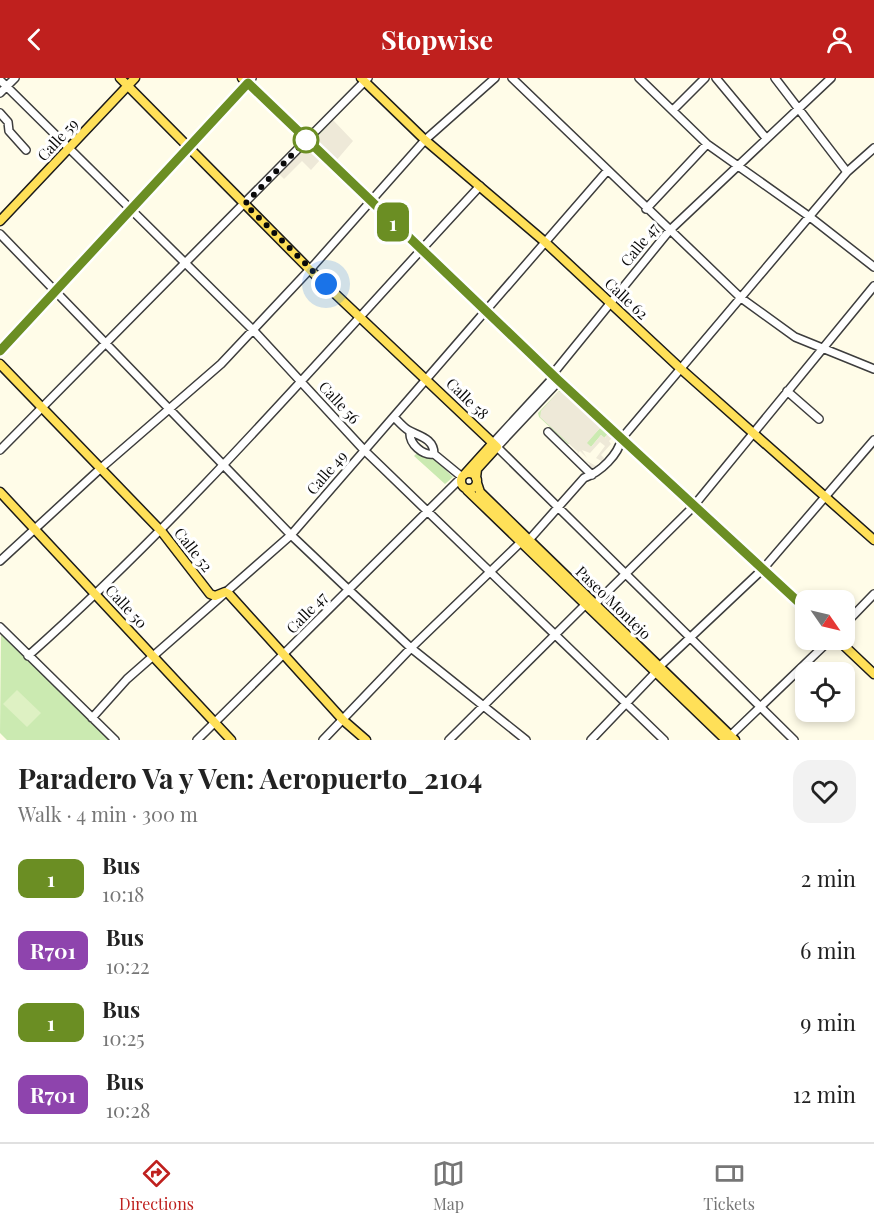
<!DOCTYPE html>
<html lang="en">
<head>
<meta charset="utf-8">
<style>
  body { margin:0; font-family:"Playfair Display",serif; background:#f2f2f2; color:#222; height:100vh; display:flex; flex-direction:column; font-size:22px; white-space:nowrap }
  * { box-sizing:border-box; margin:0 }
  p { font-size:20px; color:#767676 }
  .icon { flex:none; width:33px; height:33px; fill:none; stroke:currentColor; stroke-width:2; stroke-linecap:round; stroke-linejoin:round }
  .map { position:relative; height:662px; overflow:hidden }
  .side { display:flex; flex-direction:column; background:#fff; flex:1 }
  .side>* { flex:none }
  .badge { padding:0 12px; border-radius:9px; font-size:21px; line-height:39px }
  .needle { width:39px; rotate:124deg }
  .buttons { position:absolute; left:795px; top:512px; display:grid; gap:12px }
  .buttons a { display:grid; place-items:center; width:60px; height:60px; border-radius:12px; background:#fff; box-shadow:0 3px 9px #0003; font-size:30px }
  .you { position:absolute; width:30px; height:30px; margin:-15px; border:4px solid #fff; border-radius:50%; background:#1a73e8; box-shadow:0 0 0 9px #1a73e833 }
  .map>.badge { position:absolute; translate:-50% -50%; box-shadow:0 0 0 3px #fff }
  .round { display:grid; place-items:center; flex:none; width:63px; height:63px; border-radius:18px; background:#f2f2f2 }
  .headline { display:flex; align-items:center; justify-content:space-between; height:102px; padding:0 18px }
  h1 { font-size:28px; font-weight:700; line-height:45px }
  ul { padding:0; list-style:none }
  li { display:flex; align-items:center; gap:18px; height:72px; padding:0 18px }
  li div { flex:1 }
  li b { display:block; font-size:22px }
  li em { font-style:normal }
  li .badge { min-width:66px; font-weight:700; text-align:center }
  header { display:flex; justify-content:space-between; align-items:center; height:78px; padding:0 18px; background:#bf201e; color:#fff; font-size:27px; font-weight:700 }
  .tabs { display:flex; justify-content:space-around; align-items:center; height:84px; border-top:2px solid #e0e0e0; background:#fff; font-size:16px; color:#767676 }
  .tabs a { display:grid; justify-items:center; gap:3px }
  .tabs .active { color:#bf201e }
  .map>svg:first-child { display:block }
  .green { fill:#cbeab1 }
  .pitch { fill:#def1c3 }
  .plaza { fill:#eee9d8; fill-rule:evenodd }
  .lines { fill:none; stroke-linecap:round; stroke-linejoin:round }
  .minor-casing { stroke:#3d3d3d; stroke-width:10 }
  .major-casing { stroke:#1b1b1b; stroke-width:11 }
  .minor { stroke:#fff; stroke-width:7 }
  .major { stroke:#ffe058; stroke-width:8 }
  .line-casing { stroke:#fff; stroke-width:14 }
  .line { stroke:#6b8e23; stroke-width:9 }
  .walk { stroke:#0a0a0a; stroke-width:6; stroke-dasharray:0 10.8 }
  .stop-dot { fill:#fff; stroke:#6b8e23; stroke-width:3 }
  .labels { text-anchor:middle; stroke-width:6; stroke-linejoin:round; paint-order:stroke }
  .street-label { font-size:15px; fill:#0a0a0a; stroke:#fff }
</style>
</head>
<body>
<header><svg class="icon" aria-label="back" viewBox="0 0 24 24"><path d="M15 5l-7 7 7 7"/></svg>Stopwise<svg class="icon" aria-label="person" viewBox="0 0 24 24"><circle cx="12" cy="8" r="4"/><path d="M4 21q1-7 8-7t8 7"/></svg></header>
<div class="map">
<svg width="874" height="662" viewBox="0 0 874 662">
  <rect width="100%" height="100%" fill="#fffce8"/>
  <!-- green -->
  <path class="green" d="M330,45L343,57V68L332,81L313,64Z
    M559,313H563L593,341L574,365L568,366L539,339L538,335Z
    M600,350L609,355L604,360L601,357L591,369L586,365Z
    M417,375L434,381L453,399L445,406L414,378Z
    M1,555L112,662H7L0,655Z"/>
  <!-- pitch -->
  <path class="pitch" d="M17,612L41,635L27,649L3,626Z"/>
  <!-- plaza -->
  <path class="plaza" d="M333,42L353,63L335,84L333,79L316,63L313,64Z
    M304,69L320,82L311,92L302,83L284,101L279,96Z
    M563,313L618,363V366L594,394L576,378L578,374L540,339L541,333L558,314ZM600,350L608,355L605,360L601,357L591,369L587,365ZM613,359L618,366L605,381L601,377L611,366L609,363ZM600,364L605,368L596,380L603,384L598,389L585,382L590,386L588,388L576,378L580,373L587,380L582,372L590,375Z"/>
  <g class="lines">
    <!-- minor casing -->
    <g class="minor-casing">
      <path id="minor" d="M512,0L741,220L795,259L874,291
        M639,0L707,66L810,139L874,189
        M716,0L766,60
        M775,0L847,94
        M0,2L254,253L364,372L664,662
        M0,15L15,0
        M673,32L705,0
        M0,35L8,44L9,53L26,72
        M646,131L707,66
        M0,156L291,457L350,513L411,570L526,662
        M0,273L252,0
        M562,305L556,306L497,369L794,662
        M787,313L819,341
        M394,339C398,343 403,349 408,352C418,358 434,360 434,376L462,399
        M410,354C409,366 423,378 434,376
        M548,354L592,397
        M493,365L551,302L556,292L669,153L831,0
        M0,372L368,0
        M529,462L584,400C601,394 618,377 622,360L847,94L874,70
        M0,483L101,390L221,286L314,187L425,62L495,0
        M595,526L692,430L874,208
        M844,547L874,516
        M0,549L115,662
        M28,578C191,433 332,267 480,108
        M660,588L763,491L874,362
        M92,640L127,601L291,457L607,93
        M731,657L831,561
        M197,662L461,400
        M323,662L411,570L521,464
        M449,662L586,526
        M591,662L656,594"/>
    </g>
    <!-- major casing -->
    <g class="major-casing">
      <path id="major" d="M120,0L310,192L497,369L477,391L476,400
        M242,0L557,301L806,531
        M361,0L425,62L545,164L681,291L874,462
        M0,143L135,0
        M0,286L162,454L210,516L215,518L225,514L229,516L343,642L366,662
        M461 403a8 8 0 1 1 16 0a8 8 0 1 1-16 0Z
        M465,396L493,365
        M477,405L480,414L521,454L735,662
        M467,412L726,662
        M0,414L231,662
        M837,561L874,596"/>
    </g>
    <!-- minor -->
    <use href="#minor" class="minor"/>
    <!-- major -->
    <use href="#major" class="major"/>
  </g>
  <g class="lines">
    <!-- line casing -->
    <g class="line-casing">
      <path id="line" d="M0,273L248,5L557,301L806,531"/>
    </g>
    <!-- line -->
    <use href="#line" class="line"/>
    <!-- walk -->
    <path class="walk" d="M306,62L245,126L326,206"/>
  </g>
  <!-- markers -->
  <circle class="stop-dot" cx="306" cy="62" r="12"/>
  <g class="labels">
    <!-- street labels -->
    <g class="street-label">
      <text transform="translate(58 62) rotate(-47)" y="5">Calle 59</text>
      <text transform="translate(640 167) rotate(-51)" y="5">Calle 47</text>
      <text transform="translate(626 221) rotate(43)" y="5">Calle 62</text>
      <text transform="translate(467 321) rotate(44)" y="5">Calle 58</text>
      <text transform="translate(339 325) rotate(47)" y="5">Calle 56</text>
      <text transform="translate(327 395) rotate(-49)" y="5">Calle 49</text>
      <text transform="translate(193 472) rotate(52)" y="5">Calle 52</text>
      <text transform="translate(613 525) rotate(44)" y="5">Paseo Montejo</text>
      <text transform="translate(126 529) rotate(47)" y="5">Calle 50</text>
      <text transform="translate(307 535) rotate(-46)" y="5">Calle 47</text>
    </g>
  </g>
</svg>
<div class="buttons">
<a><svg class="needle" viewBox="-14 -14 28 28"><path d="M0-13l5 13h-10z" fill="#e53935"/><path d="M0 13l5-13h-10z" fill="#767676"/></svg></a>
<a><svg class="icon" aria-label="locate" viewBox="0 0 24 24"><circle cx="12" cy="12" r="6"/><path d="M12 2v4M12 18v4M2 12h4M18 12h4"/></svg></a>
</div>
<div class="you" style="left:326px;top:206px"></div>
<b class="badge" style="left:393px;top:144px;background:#6b8e23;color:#fff">1</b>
</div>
<section class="side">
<div class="headline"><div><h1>Paradero Va y Ven: Aeropuerto_2104</h1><p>Walk · 4 min · 300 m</p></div><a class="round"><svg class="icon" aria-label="heart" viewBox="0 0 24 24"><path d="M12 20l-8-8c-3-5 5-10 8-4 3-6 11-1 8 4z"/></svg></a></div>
<ul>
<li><span class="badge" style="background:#6b8e23;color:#fff">1</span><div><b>Bus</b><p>10:18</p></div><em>2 min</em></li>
<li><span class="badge" style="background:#8e44ad;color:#fff">R701</span><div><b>Bus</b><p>10:22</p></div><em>6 min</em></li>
<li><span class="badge" style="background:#6b8e23;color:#fff">1</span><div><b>Bus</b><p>10:25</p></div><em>9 min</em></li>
<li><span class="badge" style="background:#8e44ad;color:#fff">R701</span><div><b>Bus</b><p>10:28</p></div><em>12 min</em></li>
</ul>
</section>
<nav class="tabs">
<a class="active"><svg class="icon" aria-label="directions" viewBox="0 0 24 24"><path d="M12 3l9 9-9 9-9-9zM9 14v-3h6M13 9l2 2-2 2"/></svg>Directions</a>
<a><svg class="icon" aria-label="map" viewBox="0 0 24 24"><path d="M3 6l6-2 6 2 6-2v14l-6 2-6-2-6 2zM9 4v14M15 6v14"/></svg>Map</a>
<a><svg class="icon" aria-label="tickets" viewBox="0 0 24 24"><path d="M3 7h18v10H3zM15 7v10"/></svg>Tickets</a>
</nav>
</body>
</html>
